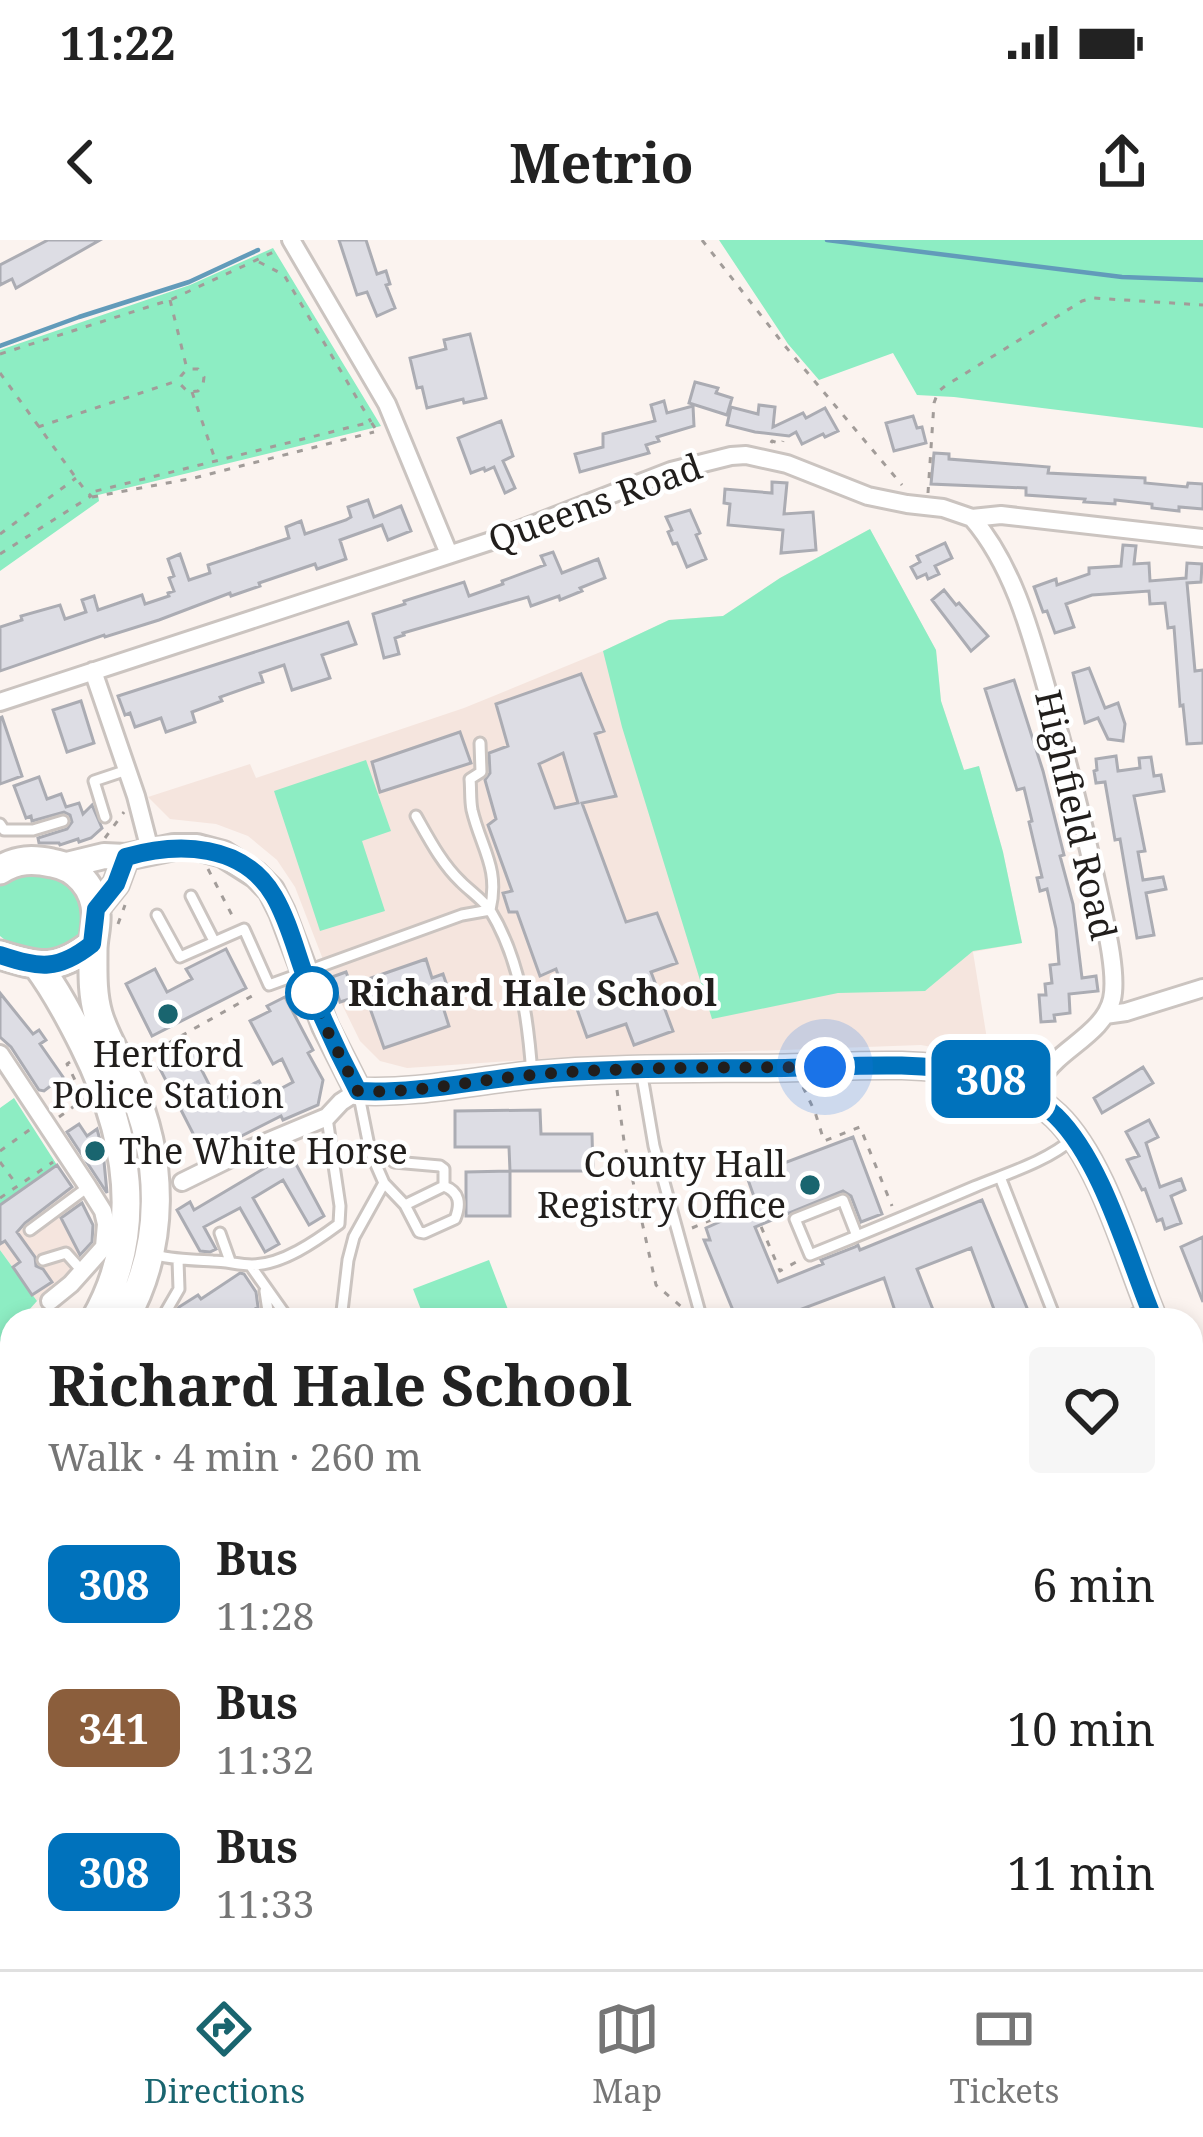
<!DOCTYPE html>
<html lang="en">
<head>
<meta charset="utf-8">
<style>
  body { margin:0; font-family:"Noto Serif",serif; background:#f6f6f6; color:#222; height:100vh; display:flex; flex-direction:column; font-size:45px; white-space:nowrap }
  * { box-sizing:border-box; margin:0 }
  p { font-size:39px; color:#767676 }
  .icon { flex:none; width:66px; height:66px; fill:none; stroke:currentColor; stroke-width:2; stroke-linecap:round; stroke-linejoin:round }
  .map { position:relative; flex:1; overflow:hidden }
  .panel { position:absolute; left:0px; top:1068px; width:1203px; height:663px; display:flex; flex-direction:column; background:#fff; border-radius:36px 36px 0 0; box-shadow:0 6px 18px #0003 }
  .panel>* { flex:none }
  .badge { padding:0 24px; border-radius:18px; font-size:42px; line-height:78px }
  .you { position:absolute; width:60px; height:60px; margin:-30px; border:9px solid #fff; border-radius:50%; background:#1a73e8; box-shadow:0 0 0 18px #1a73e833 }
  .map>.badge { position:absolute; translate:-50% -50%; box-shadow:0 0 0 6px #fff }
  .round { display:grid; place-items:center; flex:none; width:126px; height:126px; border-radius:12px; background:#f6f6f6 }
  .headline { display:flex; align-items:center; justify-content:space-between; height:204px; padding:0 48px }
  h1 { font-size:57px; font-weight:700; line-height:90px }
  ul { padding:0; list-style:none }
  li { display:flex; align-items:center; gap:36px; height:144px; padding:0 48px }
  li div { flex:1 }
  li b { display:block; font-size:45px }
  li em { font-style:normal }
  li .badge { min-width:132px; font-weight:700; text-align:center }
  .status { display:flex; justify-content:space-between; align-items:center; height:84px; padding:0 60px; background:#fff; direction:ltr }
  .status svg { height:33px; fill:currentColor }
  header { display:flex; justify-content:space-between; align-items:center; height:156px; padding:0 48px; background:#fff; font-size:54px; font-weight:700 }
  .menu { display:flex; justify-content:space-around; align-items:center; height:168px; border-top:3px solid #e0e0e0; background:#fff; font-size:33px; color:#767676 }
  .menu a { display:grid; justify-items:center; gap:6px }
  .menu .active { color:#19656f }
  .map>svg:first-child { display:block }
  .built { fill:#f5e5de }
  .green { fill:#8dedc3 }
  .forest { fill:#54cb9c }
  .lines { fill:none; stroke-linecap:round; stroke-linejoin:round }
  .stream { stroke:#629bba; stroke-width:4.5 }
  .river { stroke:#7ed0fd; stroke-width:27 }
  .building { fill:#dddde4; stroke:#abacb3; stroke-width:3; fill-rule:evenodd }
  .service-casing { stroke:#cbc4c0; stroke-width:15 }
  .minor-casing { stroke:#cbc4c0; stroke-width:22 }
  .secondary-casing { stroke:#cbc4c0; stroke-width:30 }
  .trunk-casing { stroke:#cbc4c0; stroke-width:33 }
  .path { stroke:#a29c99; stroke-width:3; stroke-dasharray:6 9; stroke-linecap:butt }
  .service { stroke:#fff; stroke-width:9 }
  .minor { stroke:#fff; stroke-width:16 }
  .secondary { stroke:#fff; stroke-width:24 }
  .trunk { stroke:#fff; stroke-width:27 }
  .line-casing { stroke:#fff; stroke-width:27 }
  .line { stroke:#0072bc; stroke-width:18 }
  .walk { stroke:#211e1c; stroke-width:12; stroke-dasharray:0 21.6 }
  .stop-dot { fill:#fff; stroke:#0072bc; stroke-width:6 }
  .poi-dot { fill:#19656f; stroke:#fff; stroke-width:4.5 }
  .labels { text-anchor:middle; stroke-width:9; stroke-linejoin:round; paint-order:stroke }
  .street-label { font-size:36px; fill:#211e1c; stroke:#fff }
  .stop-label { font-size:36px; font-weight:bold; fill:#211e1c; stroke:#fff; text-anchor:start }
  .poi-label { font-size:36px; fill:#211e1c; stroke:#fff }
</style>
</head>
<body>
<div class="status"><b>11:22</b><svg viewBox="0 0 49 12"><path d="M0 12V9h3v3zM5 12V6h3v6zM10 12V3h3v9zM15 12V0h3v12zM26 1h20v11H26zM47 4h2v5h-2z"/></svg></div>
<header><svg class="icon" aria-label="back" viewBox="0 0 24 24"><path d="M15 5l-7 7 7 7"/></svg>Metrio<svg class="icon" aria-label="share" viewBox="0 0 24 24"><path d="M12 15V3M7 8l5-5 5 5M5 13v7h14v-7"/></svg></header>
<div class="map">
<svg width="1203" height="1729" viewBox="0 0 1203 1729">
  <rect width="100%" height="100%" fill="#fbf3ef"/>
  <!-- built -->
  <path class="built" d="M870,289L936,410L941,461L964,530L979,526L1003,612L1022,703L973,712L990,818L921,805L554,818L407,828L380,821L360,801L334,748L295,647L277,620L248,596L216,584L170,579L148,557L250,524L256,538L464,468L603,411L669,380L723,376L780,338Z
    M57,925L79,958L89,1002L60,1043L37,1061L0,1010V965Z
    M0,1573L12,1594V1719H21L22,1729H0Z"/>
  <!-- green -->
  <path class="green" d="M719,0H1203V188L954,157L917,155L893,113L819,140L788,104Z
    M273,8L381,186L98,255L99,261L0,331V110L190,45Z
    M870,289L936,410L941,461L964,530L979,526L1003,612L1022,703L973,711L925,751L838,753L712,779L622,487L603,411L669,380L723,376L780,338Z
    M366,520L391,591L362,601L385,671L320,691L274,551Z
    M15,634H60L85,662C84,671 84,685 81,693C67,725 20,713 0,696V645Z
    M14,858L57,925L0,965V868Z
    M0,1010L37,1061L20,1080H12V1089L0,1102Z
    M489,1020L512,1080H425L413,1049Z
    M0,1296L12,1310V1594L0,1573Z
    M21,1719H270L278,1729H22Z
    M332,1719H522L527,1729H339Z"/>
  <!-- forest -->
  <path class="forest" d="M1191,1186L1203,1189V1723L1153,1729L1149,1719H1191L1193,1313L1191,1308Z
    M768,1719H1056L1061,1729H752Z"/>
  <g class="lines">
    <!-- stream -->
    <path class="stream" d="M827,0L1122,37L1203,40
      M0,106L79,77L189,42L258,10
      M0,1477L3,1481L0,1484
      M0,1556L12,1581
      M32,1719L33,1729"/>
    <!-- river -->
    <path class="river" d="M0,1282L12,1295
      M263,1719L270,1729"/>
  </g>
  <!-- building -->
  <path class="building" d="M48,0H100L16,48L12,39L0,45V25Z
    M339,0H366L377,34L386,31L390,44L386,45L395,68L377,76L367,52L357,55Z
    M470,94L486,158L464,163L463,159L427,168L422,147L417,148L410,118L446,109L444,100Z
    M695,142L718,148L716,153L732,158L727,175L689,163Z
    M664,161L667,173L693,166L694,186L657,197L659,201L646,205L649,213L580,232L575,214L603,207V194L655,181L651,165Z
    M759,165L775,167L773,187L803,173L806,178L825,168L838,191L825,197L823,194L802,204L796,192L789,196L755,192L727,185L731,167L758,174Z
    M913,176L917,188L922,187L926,203L894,211L886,183Z
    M501,181L513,216L503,221L515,248L505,253L494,227L485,231L484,228L471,233L458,198Z
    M934,213L949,214V219L1049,227L1048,233L1145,238V243L1187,247L1188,243L1203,244V269L1179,267V271L1152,268V264L1115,260V264L1084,262L1085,259L1026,255V248L931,244Z
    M772,242L787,243L784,274L813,272L816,310L781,313L783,290L728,285L730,264L724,263L725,249L772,253Z
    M368,260L374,277L401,266L411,291L388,300L382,285L340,300L346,319L317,329L315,324L259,343L260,346L231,356L230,353L159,380L105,397L104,395L0,431V387L22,380L21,376L60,365L65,379L86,372L82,360L94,356L98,370L142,355L145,364L169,356L168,353L174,351L169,338L174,336L168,319L180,314L189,340L210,333L208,325L289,298L286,287L301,281L305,294L346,280L351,277L348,267Z
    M690,270L700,293L696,295L706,319L687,327L677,303L673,304L668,292L672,290L666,277Z
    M945,303L952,318L935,326L939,334L928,339L926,334L917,338L911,327L920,322L917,316Z
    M1123,305L1136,306L1134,324L1149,323L1150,341L1186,338L1187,323L1202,324L1201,342L1187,343L1195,431L1203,430V503L1187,504L1183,465L1180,466L1174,387L1168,388L1165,363L1150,364L1149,351L1092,355L1066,364L1074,387L1055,393L1047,371L1043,372L1034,347L1056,339L1057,345L1089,334V328L1121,326Z
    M553,312L562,333L598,319L605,338L580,348L582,351L560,360L559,356L531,366L528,357L403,393L404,395L395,398L399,414L384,418L373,374L405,364L404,361L464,342L469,356L503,344L502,341L545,325L541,316Z
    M944,350L956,365L959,363L988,396L971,411L932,360Z
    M348,382L356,404L322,415L330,438L292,450L284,425L260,433L263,442L220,457L222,461L192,472L195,482L166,492L161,478L135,487L130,473L125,475L118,456Z
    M1089,428L1105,468L1118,463L1125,484L1123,501L1108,499L1098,478L1085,483L1073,433Z
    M581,434L604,491L595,494L616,556L582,563L626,682L657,673L677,723L651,732L673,791L634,805L626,784L587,797L572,755L566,758L556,729L540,736L517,672H509L503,653L512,651L488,585L496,579L485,540L490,533L489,513L508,506L496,464ZM563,513L578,563L555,568L539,524Z
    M1014,440L1043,531L1064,615L1060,616L1073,664L1082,738L1096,736L1098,751L1069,754L1070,773L1054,775L1055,781L1041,782L1039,755H1046L1045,744L1052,743L1050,725L1059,724L1056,689L1047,649L1040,651L1037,638L1042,637L1029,582L1032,581L1024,548L1017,550L985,449Z
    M81,461L94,503L67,512L53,470Z
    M2,477L22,536L0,544V478Z
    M460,492L471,523L380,552L372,522Z
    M1116,516L1118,531L1140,528L1139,518L1151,517L1154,536L1161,535L1164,551L1134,556L1145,611L1138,612L1143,640L1163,637L1166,649L1146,653L1154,695L1137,698L1120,599L1115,600L1105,542L1096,543L1094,531L1097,530L1096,519Z
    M39,537L47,559L61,554L66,567L79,563L83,574L92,565L102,588L91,598L79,602L78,599L60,605L59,603H39L38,598L67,589L72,582L70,575L64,572L32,581L31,576L26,578L14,546Z
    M226,709L246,748L152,796L126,744L155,729L167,752L192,739L186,729Z
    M426,719L432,738L443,734L453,763L443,767L449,786L384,808L365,754L340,762L332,737L346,732L351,745Z
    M0,753L33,794L39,790L46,800L40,804L63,837L58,845L53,844L44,851L39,850L11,807L0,797Z
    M285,757L313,810L308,813L323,840L318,865L283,880L281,876L204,915L159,827L192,811L218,862L259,841L267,856L293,842L282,819L273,824L250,781L270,771L267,766Z
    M1143,827L1153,843L1102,873L1094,858Z
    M540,870L541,894H592L593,931H510L509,907H455V871Z
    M1149,880L1158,897L1146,903L1160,947L1181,939L1185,950L1171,956L1181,983L1165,989L1162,979L1157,981L1145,949L1142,950L1127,920L1139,916L1126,892Z
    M79,884L87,896L97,889L103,911L107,953L67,892Z
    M853,897L882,974L861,982L851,956L843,951L755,987L778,1042L823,1024L821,1020L855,1007L858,1005L860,1010L982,960L1032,1080H998L971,1008L917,1029L937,1080H898L884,1038L791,1073L794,1080H737L704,1000H710L706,988L757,965L747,937Z
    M290,913L324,976L309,985L283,940L253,958L279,1004L265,1012L240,968L204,987L216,1009L210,1012L200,1011L177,970L190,962L194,970Z
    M57,925L72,947L25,983L17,992L35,1017L36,1026L43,1029L52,1042L32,1055L13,1027L20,1022L5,1001L0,1004V965Z
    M510,931V976H466V932Z
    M82,963L93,985L92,1002L80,1015L61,978Z
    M1203,997V1062L1181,1007Z
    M240,1033L244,1034L256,1052L258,1067L238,1080H171L179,1067L198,1055L201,1059Z"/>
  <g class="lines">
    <!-- service casing -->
    <g class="service-casing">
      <path id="service" d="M480,503L481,532L470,539C471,549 470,560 472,570C481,608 500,628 490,670
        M416,576C429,599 442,624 461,642C471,652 481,658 490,670
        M105,577L94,541L127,530
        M0,584L4,590H33L63,581
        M191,656L214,701
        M157,675L180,717L244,689L269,745L462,675L490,670C520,719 528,778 532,835
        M641,830L654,906L702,1080
        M394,922L440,926L444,929V946
        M1000,937L1056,1080
        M384,943L405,965L444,946C460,952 461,964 455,979L424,993L419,992L405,965
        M30,990L88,947
        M220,993L230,1021
        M857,996L843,960L795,979L810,1015C865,993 920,970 974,947C1008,933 1046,922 1074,898
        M156,1015C175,1020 193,1020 213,1021C226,1021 239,1025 252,1025C282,1025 316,1001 339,984L340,966L327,878
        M43,1020L66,1013L82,1031
        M250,1025L289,1080
        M161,1080L179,1049L178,1020
        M261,1080L268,1071L265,1051
        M341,1080L348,1020L354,997L384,943L370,911L358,851
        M1092,1080H1095
        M1123,1080L1145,1069"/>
    </g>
    <!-- minor casing -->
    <g class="minor-casing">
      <path id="minor" d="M291,0L387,164L449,314
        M972,278C1017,330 1034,406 1053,471C1070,531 1085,590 1098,650C1104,678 1118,733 1112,759C1106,786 1076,802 1057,820C1046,830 1037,843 1028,855
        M93,431L136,556L150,610
        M0,462L491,301L671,231L731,216L746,215L787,224L868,256L907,264L943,268L972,278L1001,275L1203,298
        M1105,775L1126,772L1203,748
        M0,814L88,947L103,971L106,984L104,1007L71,1044L50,1061
        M182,942L243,912L327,877L341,862L358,851
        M554,1719L562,1729"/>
    </g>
    <!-- secondary casing -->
    <g class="secondary-casing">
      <path id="secondary" d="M67,625L104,616L126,617L174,607H197L223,614L256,635L271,650L282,672L325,786L358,851C417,854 471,841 530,835C614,827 700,829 785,828C848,827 914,820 976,834C1005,841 1034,855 1056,876C1103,921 1128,1019 1154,1080
        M96,669L116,644L126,617
        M1191,1143L1203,1160"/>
    </g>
    <!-- trunk casing -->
    <g class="trunk-casing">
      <path id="trunk" d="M0,630C17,619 33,619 52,623C77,627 95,648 96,674C97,686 93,698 93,710C93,732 92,753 98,774C105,798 119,819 129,841C164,918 166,1005 124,1080
        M0,715C40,728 58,731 92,704
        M37,725C56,750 70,777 84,805C128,893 146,991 95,1080
        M0,1193L12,1181
        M0,1223L12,1211"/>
    </g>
    <!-- path -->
    <path class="path" d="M702,0L785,106L902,245
      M259,22L284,35L371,182
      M170,60L187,129L181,136L180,144L188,152L198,151L203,145L204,137L198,129H187
      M0,114L170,60L278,10
      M0,133L87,253
      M192,152L216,222
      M38,187L180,140
      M771,203L772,201L782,204L783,201
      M928,253L934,163L938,152L945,146L1082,61L1093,58L1203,65
      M92,257L194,238L374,192
      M0,294L76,238
      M0,314L91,256L88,253L371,182L377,191
      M105,598L124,572
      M208,629L234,679
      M118,684L125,665
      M142,818L259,752
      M70,822L67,824L80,850
      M147,823L170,809L169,804
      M803,847L815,872L824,901L860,887L892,966
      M617,850L624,901L656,1045L684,1069
      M59,877L84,859
      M0,911L32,888
      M0,922L17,945
      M0,958L53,922
      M692,988L751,963L780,1031L798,1021
      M1191,1199L1203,1220
      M1191,1631L1203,1628
      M1191,1642L1203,1662
      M343,1719L351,1729
      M482,1719L488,1729
      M714,1719L723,1729"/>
    <!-- service -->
    <use href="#service" class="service"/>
    <!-- minor -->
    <use href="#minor" class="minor"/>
    <!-- secondary -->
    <use href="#secondary" class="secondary"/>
    <!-- trunk -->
    <use href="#trunk" class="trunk"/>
  </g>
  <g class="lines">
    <!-- line casing -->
    <g class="line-casing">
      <path id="line" d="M0,715C40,728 58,731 92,704L96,669L116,644L126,617C178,602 243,603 274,656C288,680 295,708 304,733C320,774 338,813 358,851C416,854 471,841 530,835C614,827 700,829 785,828C847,827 914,820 976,834C1005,841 1034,855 1056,876C1103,922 1128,1018 1154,1080"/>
    </g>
    <!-- line -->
    <use href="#line" class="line"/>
    <!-- walk -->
    <path class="walk" d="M312,753L325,786L358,851C418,854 472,840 531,835C629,826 728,828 825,827"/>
  </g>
  <!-- markers -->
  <circle class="stop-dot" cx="312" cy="753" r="24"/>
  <g class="poi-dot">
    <circle cx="168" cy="774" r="12"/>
    <circle cx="95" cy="911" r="12"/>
    <circle cx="810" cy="945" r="12"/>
  </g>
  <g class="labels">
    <!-- street labels -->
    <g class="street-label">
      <text transform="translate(595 263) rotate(-20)" y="13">Queens Road</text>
      <text transform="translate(1076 575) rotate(77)" y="13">Highfield Road</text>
    </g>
    <!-- stop labels -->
    <g class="stop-label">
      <text x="348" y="766">Richard Hale School</text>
    </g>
    <!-- poi labels -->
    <g class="poi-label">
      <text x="168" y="827">Hertford<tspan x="168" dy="41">Police Station</tspan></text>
      <text x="119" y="924" text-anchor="start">The White Horse</text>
      <text x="786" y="937" text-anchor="end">County Hall<tspan x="786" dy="41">Registry Office</tspan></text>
    </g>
  </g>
</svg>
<div class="you" style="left:825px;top:827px"></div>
<b class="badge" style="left:991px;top:839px;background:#0072bc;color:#fff">308</b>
<section class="panel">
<div class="headline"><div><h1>Richard Hale School</h1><p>Walk · 4 min · 260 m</p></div><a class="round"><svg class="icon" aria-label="heart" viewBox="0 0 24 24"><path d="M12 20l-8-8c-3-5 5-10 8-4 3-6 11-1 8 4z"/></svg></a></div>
<ul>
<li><span class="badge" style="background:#0072bc;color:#fff">308</span><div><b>Bus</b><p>11:28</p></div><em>6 min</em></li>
<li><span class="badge" style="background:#8b5e3c;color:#fff">341</span><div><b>Bus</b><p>11:32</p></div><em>10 min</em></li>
<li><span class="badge" style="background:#0072bc;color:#fff">308</span><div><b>Bus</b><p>11:33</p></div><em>11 min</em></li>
</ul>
</section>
</div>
<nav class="menu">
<a class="active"><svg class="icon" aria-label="directions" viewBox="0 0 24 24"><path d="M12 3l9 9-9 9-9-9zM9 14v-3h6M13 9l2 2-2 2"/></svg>Directions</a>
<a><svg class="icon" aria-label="map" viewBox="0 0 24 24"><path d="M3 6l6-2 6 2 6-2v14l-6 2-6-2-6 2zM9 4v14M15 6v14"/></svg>Map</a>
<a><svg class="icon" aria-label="tickets" viewBox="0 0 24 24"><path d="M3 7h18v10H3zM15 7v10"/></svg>Tickets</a>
</nav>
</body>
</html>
